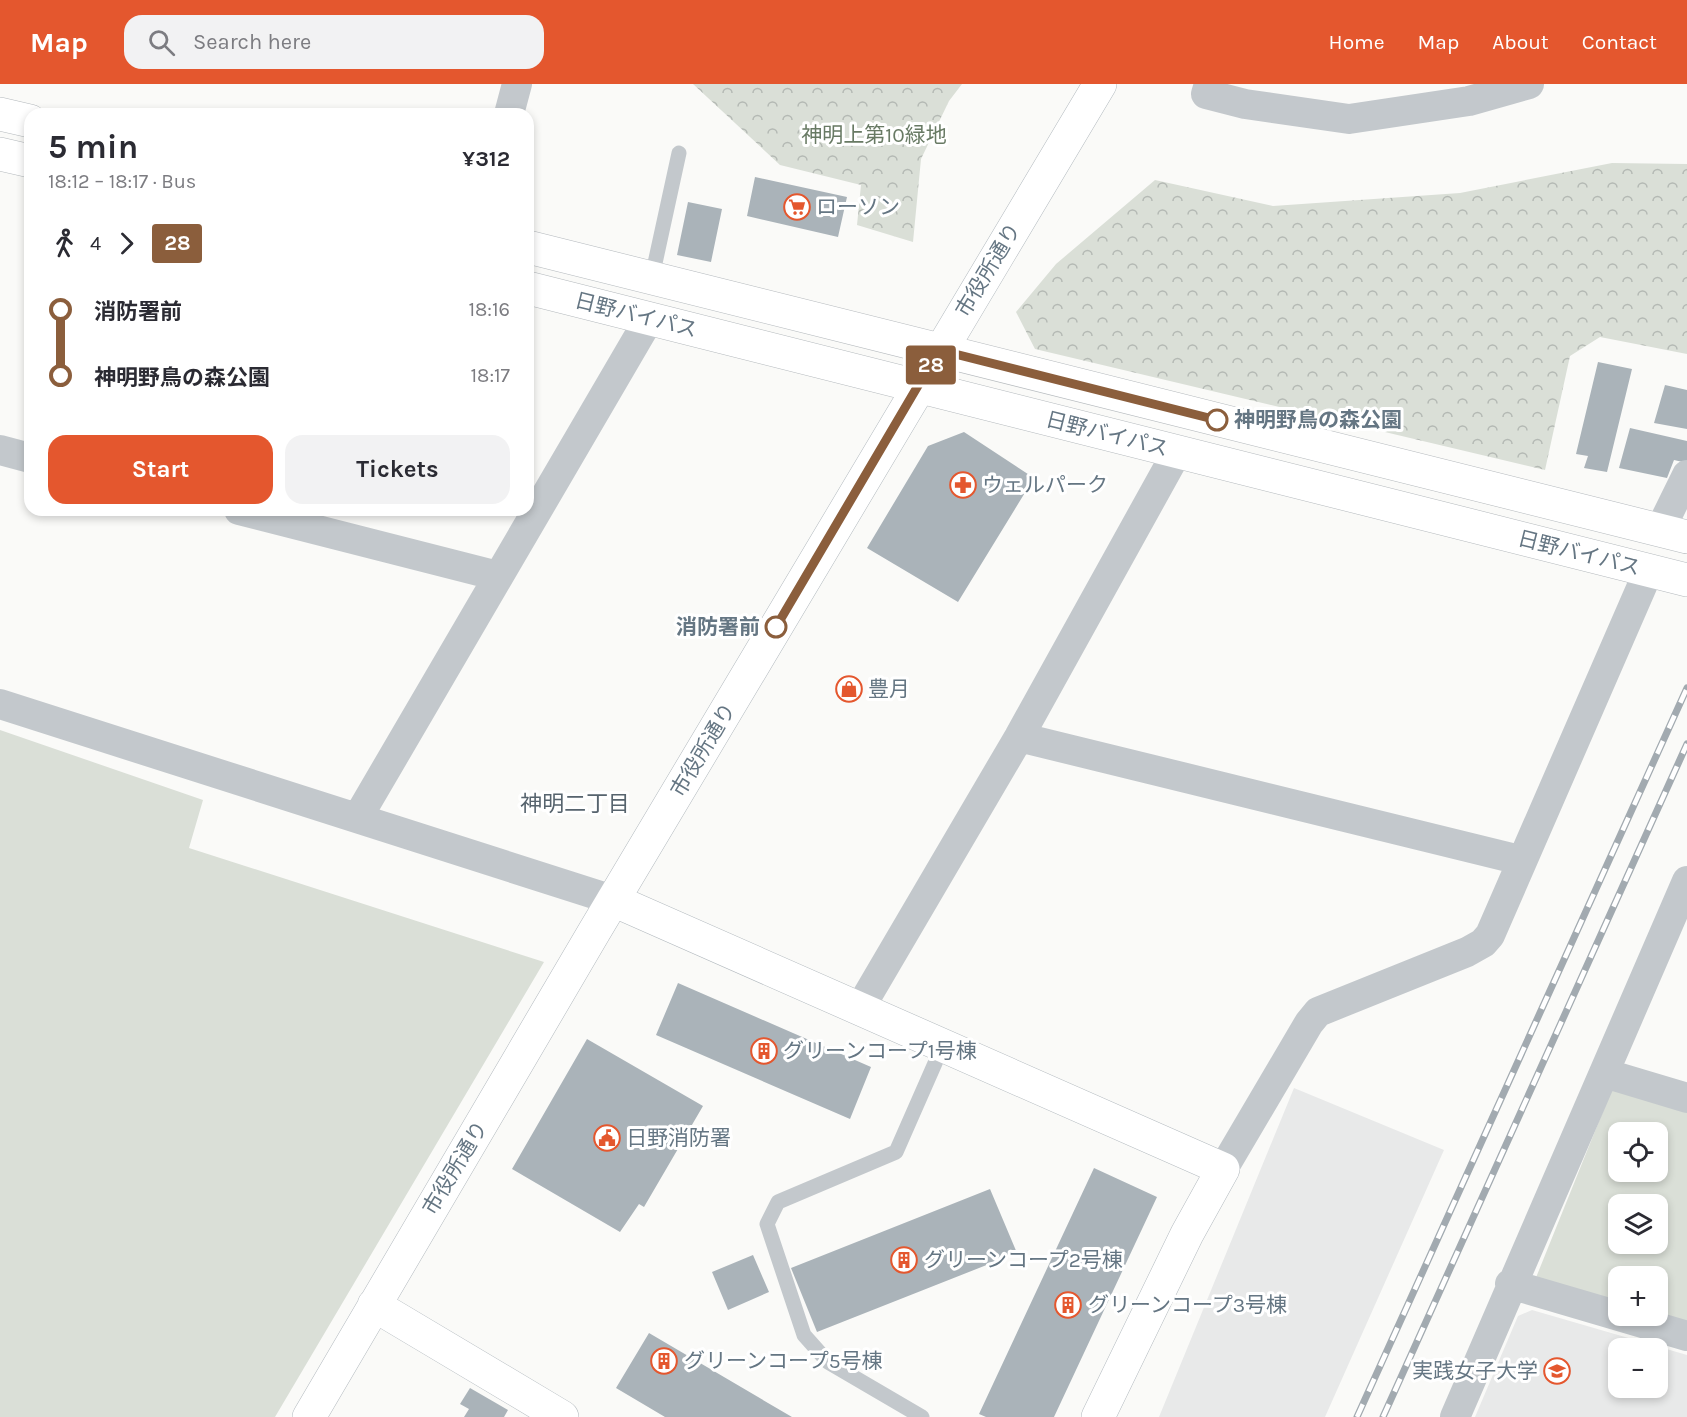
<!DOCTYPE html>
<html lang="en">
<head>
<meta charset="utf-8">
<style>
  body { margin:0; font-family:Karla,"Noto Sans JP",sans-serif; background:#f2f2f3; color:#2b2b33; height:100vh; display:flex; flex-direction:column; font-size:22px; white-space:nowrap }
  * { box-sizing:border-box; margin:0 }
  p { font-size:20px; color:#7c7c81 }
  .icon { flex:none; width:33px; height:33px; fill:none; stroke:currentColor; stroke-width:2; stroke-linecap:round; stroke-linejoin:round }
  .map { position:relative; flex:1; overflow:hidden }
  .side { position:absolute; left:24px; top:24px; width:510px; height:408px; display:flex; flex-direction:column; background:#fff; border-radius:18px; box-shadow:0 3px 9px #0003 }
  .side>* { flex:none }
  .badge { padding:0 12px; border-radius:4px; font-size:21px; line-height:39px }
  .tools { position:absolute; left:1608px; top:1038px; display:grid; gap:12px }
  .tools a { display:grid; place-items:center; width:60px; height:60px; border-radius:12px; background:#fff; box-shadow:0 3px 9px #0003; font-size:30px }
  .map>.badge { position:absolute; translate:-50% -50%; box-shadow:0 0 0 3px #fff }
  .legs { display:flex; align-items:center; gap:9px; height:66px; padding:0 24px; font-size:20px }
  .legs p { margin-inline-start:auto }
  .overview { display:flex; align-items:center; justify-content:space-between; height:102px; padding:0 24px }
  h1 { font-size:33px; font-weight:700; line-height:45px }
  .cta { display:flex; gap:12px; margin-top:auto; padding:12px 24px }
  .cta a { flex:1; height:69px; border-radius:18px; background:#e4572e; color:#fff; font-size:24px; font-weight:700; line-height:69px; text-align:center }
  .cta a+a { background:#f2f2f3; color:#2b2b33 }
  ul { padding:0 24px; list-style:none }
  li { display:flex; align-items:center; gap:21px; height:66px; font-size:22px }
  li i { display:grid; place-items:center; width:9px; height:100%; margin:0 8px; background:currentColor }
  li i::after { content:''; width:15px; height:15px; margin:-8px; border:4px solid; border-radius:50%; background:#fff }
  li p { margin-inline-start:auto }
  li:first-child i { background:linear-gradient(#0000 50%,currentColor 0) }
  li:last-child i { background:linear-gradient(currentColor 50%,#0000 0) }
  header { display:flex; align-items:center; gap:36px; box-sizing:border-box; height:84px; padding:0 30px; background:#e4572e; color:#fff }
  header strong { font-size:28px }
  nav { display:flex; gap:33px; margin-inline-start:auto; font-size:21px }
  .search { width:420px; height:54px; background:#f2f2f3; display:flex; align-items:center; gap:15px; box-sizing:border-box; padding:0 21px; border-radius:18px; color:#7c7c81; font-size:22px }
  .map>svg:first-child { display:block }
  .built { fill:#e8e9e9; fill-rule:evenodd }
  .forest { fill:url(#forest-crowns) }
  .park { fill:#dadfd7; fill-rule:evenodd }
  .building { fill:#aab3b9 }
  .lines { fill:none; stroke-linecap:round; stroke-linejoin:round }
  .secondary-casing { stroke:#b3babf; stroke-width:34 }
  .highway-casing { stroke:#b4b9bd; stroke-width:34 }
  .lane { stroke:#c3c8cc; stroke-width:15 }
  .street { stroke:#c3c8cc; stroke-width:30 }
  .secondary { stroke:#fff; stroke-width:33 }
  .highway { stroke:#fff; stroke-width:33 }
  .rail-casing { stroke:#a2aab0; stroke-width:7 }
  .rail { stroke:#fff; stroke-width:4.5; stroke-dasharray:14; stroke-linecap:butt }
  .line-1-casing { stroke:#fff; stroke-width:14 }
  .line-1 { stroke:#8b5e3c; stroke-width:9 }
  .stop-1-dot { fill:#fff; stroke:#8b5e3c; stroke-width:3 }
  .labels { text-anchor:middle; stroke-width:6; stroke-linejoin:round; paint-order:stroke }
  .park-label { font-size:21px; fill:#687a64; stroke:#fff }
  .poi-label { font-size:21px; fill:#657683; stroke:#fff; text-anchor:start }
  .street-label { font-size:21px; fill:#657683; stroke:#fff }
  .stop-label { font-size:21px; font-weight:bold; fill:#657683; stroke:#fff; text-anchor:start }
  .neighbourhood-label { font-size:22px; fill:#57646e; stroke:#fff }
</style>
</head>
<body>
<header>
<strong>Map</strong>
<div class="search"><svg class="icon" aria-label="search" viewBox="0 0 24 24"><circle cx="10" cy="10" r="6"/><path d="M15 15l6 6"/></svg>Search here</div>
<nav><a>Home</a><a>Map</a><a>About</a><a>Contact</a></nav>
</header>
<div class="map">
<svg width="1687" height="1333" viewBox="0 0 1687 1333">
  <defs>
    <pattern id="forest-crowns" width="20" height="18" patternUnits="userSpaceOnUse" patternTransform="scale(1.5)"><rect width="20" height="18" fill="#dadfd7"/><path d="M2 6a3 3 0 1 1 6 0M12 15a3 3 0 1 1 6 0" fill="none" stroke="#b4b9b4"/></pattern>
  </defs>
  <rect width="100%" height="100%" fill="#fafaf8"/>
  <!-- built -->
  <path class="built" d="M1294,1004L1444,1066L1325,1333H1159Z
    M1532,1226L1687,1271V1333H1475L1518,1232ZM1618,1264H1658V1304H1618Z"/>
  <!-- forest -->
  <path class="forest" d="M693,0H962L949,17L921,75L913,158L857,141L861,101L780,81Z
    M1612,79L1687,80V270L1600,253L1570,272L1545,386L1035,265L1016,228L1056,180L1155,96L1273,122L1460,109Z"/>
  <!-- park -->
  <path class="park" d="M0,646L203,716L189,764L544,878L275,1333H0Z
    M1614,1000L1687,1022V1245L1658,1232V1192H1618V1225L1533,1201ZM1618,1048H1658V1088H1618ZM1618,1120H1658V1160H1618Z"/>
  <!-- building -->
  <path class="building" d="M755,93L847,113L838,153L747,132Z
    M688,118L722,125L711,178L677,171Z
    M1598,278L1632,285L1607,388L1584,384L1588,372L1576,370Z
    M1665,301L1687,306V345L1654,339Z
    M1630,344L1687,357V379L1674,376L1667,394L1619,384Z
    M964,348L1034,394L958,518L867,464L928,362Z
    M678,899L871,983L850,1035L656,951Z
    M587,955L703,1022L644,1123L639,1120L620,1148L512,1085Z
    M1094,1084L1157,1113L1054,1333H986L979,1330Z
    M990,1105L1017,1169L817,1248L791,1184Z
    M753,1171L769,1208L728,1226L712,1188Z
    M649,1249L792,1333H665L616,1304Z
    M470,1304L508,1326L504,1333H464L469,1325L460,1320Z"/>
  <g class="lines">
    <!-- secondary casing -->
    <g class="secondary-casing">
      <path id="secondary" d="M613,816L1223,1085L1187,1150L1098,1333
        M374,1221L562,1333
        M309,1333L594,848L1100,0"/>
    </g>
    <!-- highway casing -->
    <g class="highway-casing">
      <path id="highway" d="M0,30L30,37
        M0,70L30,77
        M528,163L1687,453
        M528,204L1687,496"/>
    </g>
    <!-- lane -->
    <path class="lane" d="M652,193L679,69
      M922,1333L828,1278L804,1251L767,1140L778,1118L896,1068L943,961"/>
    <!-- street -->
    <path class="street" d="M1209,0L1206,10L1245,20L1349,35L1469,17L1529,0
      M509,30L517,0
      M0,366L30,374
      M239,426L498,492
      M1660,446L1687,391
      M0,620L613,816
      M1019,653L1520,776
      M358,733L649,235
      M860,924L1019,653L1177,368
      M1604,989L1687,1014
      M1223,1085L1309,939L1318,928L1467,868L1483,859L1490,851L1649,486
      M1510,1200L1687,1252
      M1455,1333L1687,797"/>
    <!-- secondary -->
    <use href="#secondary" class="secondary"/>
    <!-- highway -->
    <use href="#highway" class="highway"/>
    <!-- rail casing -->
    <g class="rail-casing">
      <path id="rail" d="M1357,1333L1687,604
        M1383,1333L1687,660"/>
    </g>
    <!-- rail -->
    <use href="#rail" class="rail"/>
  </g>
  <g class="lines">
    <!-- line-1 casing -->
    <g class="line-1-casing">
      <path id="line-1" d="M776,543L939,266L1217,336"/>
    </g>
    <!-- line-1 -->
    <use href="#line-1" class="line-1"/>
  </g>
  <!-- icons -->
  <defs>
    <g id="supermarket-ring" transform="scale(1.35)"><circle r="9.5" fill="#fff" stroke="#e4572e" stroke-width="1.5"/><path d="M-6-5.5h2.5l.6 2H6L4.5 2H-2.5L-4.4-4H-6ZM-1.5 3.2a1.3 1.3 0 1 0 .1 0ZM3 3.2a1.3 1.3 0 1 0 .1 0Z" fill="#e4572e"/></g>
    <g id="pharmacy-ring" transform="scale(1.35)"><circle r="9.5" fill="#fff" stroke="#e4572e" stroke-width="1.5"/><path d="M-2-6h4v4h4v4h-4v4h-4v-4h-4v-4h4Z" fill="#e4572e"/></g>
    <g id="shop-ring" transform="scale(1.35)"><circle r="9.5" fill="#fff" stroke="#e4572e" stroke-width="1.5"/><path d="M-5-2.5h2.3a2.7 3.5 0 0 1 5.4 0H5L5.5 6h-11ZM-1.5-2.5h3a1.5 2.3 0 0 0-3 0Z" fill="#e4572e"/></g>
    <g id="building-ring" transform="scale(1.35)"><circle r="9.5" fill="#fff" stroke="#e4572e" stroke-width="1.5"/><path d="M-4-6H4V6H1V3H-1V6H-4ZM-2.5-4.3h1.7v1.8h-1.7ZM.8-4.3h1.7v1.8H.8ZM-2.5-1h1.7V.8h-1.7ZM.8-1h1.7V.8H.8Z" fill="#e4572e"/></g>
    <g id="civic-ring" transform="scale(1.35)"><circle r="9.5" fill="#fff" stroke="#e4572e" stroke-width="1.5"/><path d="M-.6-6.5H3V-4.5H.6V-3L4-1V1h2V6H-6V1h2V-1L-.6-3ZM-1.2 2.5V6h2.4V2.5Z" fill="#e4572e"/></g>
    <g id="university-ring" transform="scale(1.35)"><circle r="9.5" fill="#fff" stroke="#e4572e" stroke-width="1.5"/><path d="M0-5L7-2L0 1L-7-2ZM-4 1L0 2.5L4 1V4Q0 6-4 4Z" fill="#e4572e"/></g>
  </defs>
  <g fill-rule="evenodd">
    <use href="#supermarket-ring" x="797" y="123"/>
    <use href="#pharmacy-ring" x="963" y="401"/>
    <use href="#shop-ring" x="849" y="605"/>
    <use href="#building-ring" x="764" y="967"/>
    <use href="#civic-ring" x="607" y="1054"/>
    <use href="#building-ring" x="904" y="1176"/>
    <use href="#building-ring" x="1068" y="1221"/>
    <use href="#building-ring" x="664" y="1277"/>
    <use href="#university-ring" x="1557" y="1287"/>
  </g>
  <!-- markers -->
  <g class="stop-1-dot">
    <circle cx="1217" cy="336" r="10"/>
    <circle cx="776" cy="543" r="10"/>
  </g>
  <g class="labels">
    <!-- park labels -->
    <g class="park-label">
      <text x="874" y="58">神明上第10緑地</text>
    </g>
    <!-- poi labels -->
    <g class="poi-label">
      <text x="816" y="130">ローソン</text>
      <text x="982" y="408">ウェルパーク</text>
      <text x="868" y="612">豊月</text>
      <text x="783" y="974">グリーンコープ1号棟</text>
      <text x="626" y="1061">日野消防署</text>
      <text x="924" y="1183">グリーンコープ2号棟</text>
      <text x="1088" y="1228">グリーンコープ3号棟</text>
      <text x="684" y="1284">グリーンコープ5号棟</text>
      <text x="1538" y="1294" text-anchor="end">実践女子大学</text>
    </g>
    <!-- street labels -->
    <g class="street-label">
      <text transform="translate(988 186) rotate(-59)" y="7">市役所通り</text>
      <text transform="translate(636 231) rotate(14)" y="7">日野バイパス</text>
      <text transform="translate(1107 350) rotate(14)" y="7">日野バイパス</text>
      <text transform="translate(1579 469) rotate(14)" y="7">日野バイパス</text>
      <text transform="translate(703 666) rotate(-59)" y="7">市役所通り</text>
      <text transform="translate(455 1084) rotate(-59)" y="7">市役所通り</text>
    </g>
    <!-- stop labels -->
    <g class="stop-label">
      <text x="1234" y="343">神明野鳥の森公園</text>
      <text x="760" y="550" text-anchor="end">消防署前</text>
    </g>
    <!-- neighbourhood labels -->
    <g class="neighbourhood-label">
      <text x="575" y="727">神明二丁目</text>
    </g>
  </g>
</svg>
<div class="tools">
<a><svg class="icon" aria-label="locate" viewBox="0 0 24 24"><circle cx="12" cy="12" r="6"/><path d="M12 2v4M12 18v4M2 12h4M18 12h4"/></svg></a>
<a><svg class="icon" aria-label="layers" viewBox="0 0 24 24"><path d="M12 4l9 5-9 5-9-5zM3 14l9 5 9-5"/></svg></a>
<a>+</a>
<a>−</a>
</div>
<b class="badge" style="left:931px;top:281px;background:#8b5e3c;color:#fff">28</b>
<section class="side">
<div class="overview"><div><h1>5 min</h1><p>18:12 – 18:17 · Bus</p></div><b>¥312</b></div>
<div class="legs"><svg class="icon" aria-label="walk" viewBox="0 0 24 24"><circle cx="13" cy="4" r="2"/><path d="M13 8l-2 6 4 7M11 14l-3 7M7 12l3-4h3l4 4"/></svg>4<svg class="icon" aria-label="forward" viewBox="0 0 24 24"><path d="M9 5l7 7-7 7"/></svg><b class="badge" style="background:#8b5e3c;color:#fff">28</b></div>
<ul>
<li><i style="color:#8b5e3c"></i><b>消防署前</b><p>18:16</p></li>
<li><i style="color:#8b5e3c"></i><b>神明野鳥の森公園</b><p>18:17</p></li>
</ul>
<div class="cta"><a>Start</a><a>Tickets</a></div>
</section>
</div>
</body>
</html>
